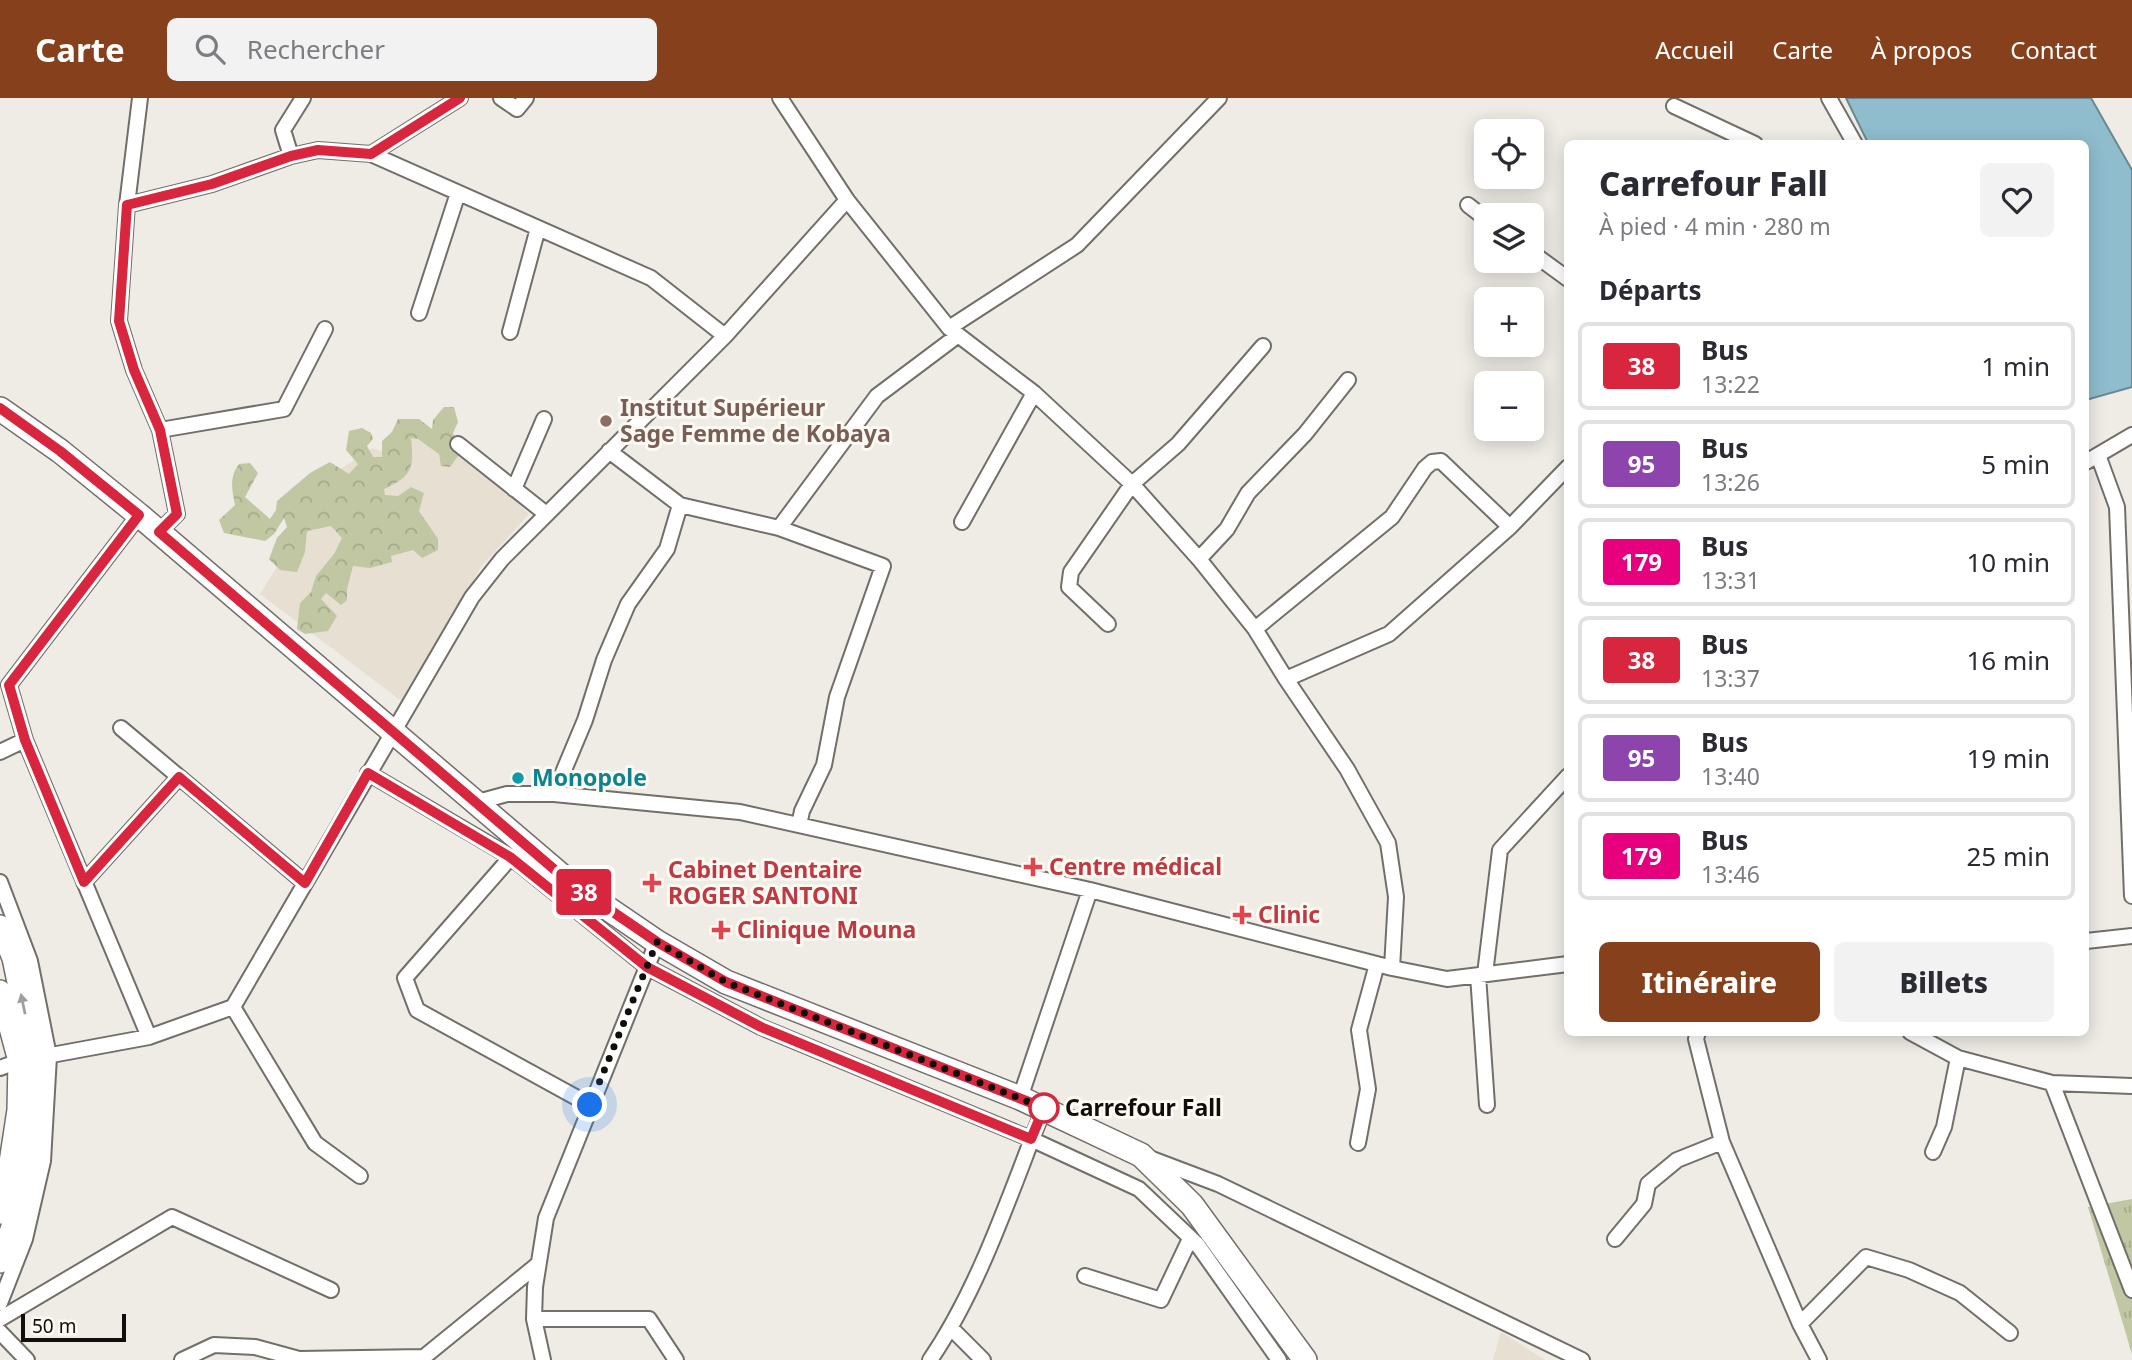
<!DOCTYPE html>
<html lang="fr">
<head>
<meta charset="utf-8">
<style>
  body { margin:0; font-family:"Noto Sans",sans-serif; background:#f2f2f3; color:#2b2b33; height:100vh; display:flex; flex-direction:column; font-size:26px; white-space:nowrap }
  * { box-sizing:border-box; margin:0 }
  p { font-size:23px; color:#7c7c81 }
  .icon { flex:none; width:38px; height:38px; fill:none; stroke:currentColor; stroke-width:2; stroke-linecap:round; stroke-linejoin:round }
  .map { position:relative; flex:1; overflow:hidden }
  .sheet { position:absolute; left:1564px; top:42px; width:525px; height:896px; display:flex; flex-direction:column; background:#fff; border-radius:10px; box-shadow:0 4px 18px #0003 }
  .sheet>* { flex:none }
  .badge { padding:0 14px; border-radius:5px; font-size:24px; line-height:46px }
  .controls { position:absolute; left:1474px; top:21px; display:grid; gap:14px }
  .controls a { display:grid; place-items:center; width:70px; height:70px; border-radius:10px; background:#fff; box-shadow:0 4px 18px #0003; font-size:35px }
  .scale { position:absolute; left:21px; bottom:18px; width:105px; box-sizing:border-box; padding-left:7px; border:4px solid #100e0d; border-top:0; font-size:19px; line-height:24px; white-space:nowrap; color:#100e0d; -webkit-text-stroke:5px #fcf9f3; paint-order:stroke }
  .you { position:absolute; width:35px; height:35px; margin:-18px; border:5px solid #fff; border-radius:50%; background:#1a73e8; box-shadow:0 0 0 10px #1a73e833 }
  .map>.badge { position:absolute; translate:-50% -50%; box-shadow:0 0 0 4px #fff }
  h2 { padding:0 35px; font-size:26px; line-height:63px }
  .round { display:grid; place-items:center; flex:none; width:74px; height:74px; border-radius:10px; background:#f2f2f3 }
  .summary { display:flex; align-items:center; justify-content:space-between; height:119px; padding:0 35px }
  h1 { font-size:33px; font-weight:800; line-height:52px }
  .button { display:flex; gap:14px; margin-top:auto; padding:14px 35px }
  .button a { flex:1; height:80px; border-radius:10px; background:#87401c; color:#fff; font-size:28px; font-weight:800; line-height:80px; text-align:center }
  .button a+a { background:#f2f2f3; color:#2b2b33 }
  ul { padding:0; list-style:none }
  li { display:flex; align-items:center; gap:21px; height:88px; margin:0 14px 10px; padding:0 21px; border:4px solid #e1e1e2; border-radius:10px }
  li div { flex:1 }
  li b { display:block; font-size:26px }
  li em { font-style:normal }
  li .badge { min-width:77px; font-weight:700; text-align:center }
  header { display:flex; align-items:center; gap:42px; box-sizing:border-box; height:98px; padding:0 35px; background:#87401c; color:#fff }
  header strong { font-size:33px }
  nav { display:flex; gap:38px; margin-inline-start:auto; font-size:24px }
  .search { width:490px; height:63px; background:#f2f2f3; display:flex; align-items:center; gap:18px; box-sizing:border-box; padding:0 24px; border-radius:10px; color:#7c7c81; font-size:26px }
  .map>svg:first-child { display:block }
  .built { fill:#e6dfd2 }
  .grass { fill:url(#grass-tufts) }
  .forest { fill:url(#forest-crowns) }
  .water { fill:#8fbdcd; stroke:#698893; stroke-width:2 }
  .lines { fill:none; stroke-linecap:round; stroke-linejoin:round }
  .street-casing { stroke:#726f6a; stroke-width:18 }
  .secondary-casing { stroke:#726f6a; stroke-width:24 }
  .primary-casing { stroke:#726f6a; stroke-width:26 }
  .street { stroke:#fff; stroke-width:14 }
  .secondary { stroke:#fff; stroke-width:21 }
  .primary { stroke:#fff; stroke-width:23 }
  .oneway { fill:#9f9f9e }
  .line-casing { stroke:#fff; stroke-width:16 }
  .line { stroke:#d7263d; stroke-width:10 }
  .walk { stroke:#100e0d; stroke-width:7; stroke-dasharray:0 12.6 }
  .education-dot { fill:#8d6e63; stroke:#fcf9f3; stroke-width:2.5 }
  .culture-dot { fill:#0f9aa8; stroke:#fcf9f3; stroke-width:2.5 }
  .health-dot { fill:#e0444e; stroke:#fcf9f3; stroke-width:2.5 }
  .stop-dot { fill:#fff; stroke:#d7263d; stroke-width:3.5 }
  .labels { text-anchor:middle; stroke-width:6; stroke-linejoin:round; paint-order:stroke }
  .education-label { font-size:23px; font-weight:bold; fill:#785e54; stroke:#fcf9f3; text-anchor:start }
  .culture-label { font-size:23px; font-weight:bold; fill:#0d838f; stroke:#fcf9f3; text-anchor:start }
  .health-label { font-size:23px; font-weight:bold; fill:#be3a42; stroke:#fcf9f3; text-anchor:start }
  .stop-label { font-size:23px; font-weight:bold; fill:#100e0d; stroke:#fcf9f3; text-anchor:start }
</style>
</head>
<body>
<header>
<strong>Carte</strong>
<div class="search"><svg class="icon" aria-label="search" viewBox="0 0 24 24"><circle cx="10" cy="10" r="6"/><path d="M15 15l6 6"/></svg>Rechercher</div>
<nav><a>Accueil</a><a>Carte</a><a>À propos</a><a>Contact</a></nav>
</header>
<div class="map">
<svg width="2132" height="1262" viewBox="0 0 2132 1262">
  <defs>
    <pattern id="grass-tufts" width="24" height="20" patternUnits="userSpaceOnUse" patternTransform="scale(1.75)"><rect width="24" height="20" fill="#c0c7a2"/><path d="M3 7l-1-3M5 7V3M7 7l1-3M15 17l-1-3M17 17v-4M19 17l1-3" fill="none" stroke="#a4aa8a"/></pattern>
    <pattern id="forest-crowns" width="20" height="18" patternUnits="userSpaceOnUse" patternTransform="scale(1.75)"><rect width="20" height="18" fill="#c0c7a2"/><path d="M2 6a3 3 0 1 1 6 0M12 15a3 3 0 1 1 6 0" fill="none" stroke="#a4aa8a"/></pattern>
  </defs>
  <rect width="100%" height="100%" fill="#efece6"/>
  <!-- built -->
  <path class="built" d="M405,321L488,378L529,416L480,470L457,513L403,604L260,496L336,374L372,350L387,355Z
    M1501,1234L1545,1262H1493Z"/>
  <!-- grass -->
  <path class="grass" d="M2132,1101V1256L2088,1109Z"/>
  <!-- forest -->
  <path class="forest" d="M444,309H454L458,324L453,335L461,354L450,369L441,368L439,356L418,341L411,340C414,369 413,378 384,391L385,397L398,398L411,389L424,395L419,413L438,441V452L422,460L413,452L391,458L392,464L370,470L353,468L347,491V502L341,507L326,495L321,501L337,518L328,533L305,536L297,531L300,505L311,494L316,478L334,456L342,440L331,428L307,433L305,454L297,474L280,472L269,461L277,440L287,429L284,420L274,436L265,443L224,435L219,422L235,407C232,392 229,379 239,366L250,365L258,375L245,399L270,421L276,412L277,403L310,375L330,364L349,376L358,366L346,352L349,333L362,330L371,335L373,341L367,348L373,359H382V343L392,334L398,321H419L432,331L433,322Z"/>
  <!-- water -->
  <path class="water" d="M1846,0H2091L2132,72V289L2086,302V46L1868,45Z"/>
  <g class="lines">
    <!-- street casing -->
    <g class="street-casing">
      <path id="street" d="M140,0L127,107L119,223L134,272L160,332L177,416L159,434
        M501,0L517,11L526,0
        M780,0L847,102L949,230L1034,295L1132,386L1199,461L1255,531L1286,581L1347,671L1388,745L1396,799L1392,870
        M1829,0L1855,46
        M1674,8L1755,46
        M371,56L460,0
        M291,58L283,32L303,0
        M127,107L212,86L291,58L318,52L371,56L651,180L725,238
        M1468,107L1486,121
        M1531,154L1568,181
        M419,215L458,95
        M949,230L1077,147L1219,0
        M510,234L538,130
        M160,332L284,311L325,231
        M458,346L545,415
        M609,353L680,407L779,430L883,468L837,599L824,667L802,713L799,727
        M2098,357L2117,409L2132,798
        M2086,364L2132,337
        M514,391L544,321
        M139,417L9,587L25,642L149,939
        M962,424L1034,295
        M779,430L877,298L957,238
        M1199,461L1227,431L1248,395L1305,336L1348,282
        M1108,526L1069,489L1071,474L1132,386L1178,346L1263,248
        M1255,531L1392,419L1425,370L1432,364L1441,363L1510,429
        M1286,581L1389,536L1510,429L1568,369
        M121,630L305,785
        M0,654L25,642
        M368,675L511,759L647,869L761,929L1031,1041L1139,1091L1197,1146L1279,1262
        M554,696L585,622L604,562L628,506L667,451L680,407
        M474,705L507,696H554L740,714L1090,792L1392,870L1447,881L1568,866
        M511,759L405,880L417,912L590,1007
        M0,784L30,863L49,958L43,1063L25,1141L0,1205
        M84,784L179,679
        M2086,843L2132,838
        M1485,876L1500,752L1568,678
        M1478,877L1487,1007
        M233,909L315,1045L360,1078
        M1698,934L1696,941L1722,1044L1800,1226L1819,1262
        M1910,934L1958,960L2052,985L2132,988
        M0,970L19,963L149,939L233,909L472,499L502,461L725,238L847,102
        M2052,985L2132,1192
        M1020,1000L1090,792
        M1358,1045L1368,991L1359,932L1377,866
        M1933,1054L1944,1029L1958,960
        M1152,1061L1218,1086L1582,1262
        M1615,1141L1644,1106L1648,1086L1677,1062L1722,1044
        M1085,1178L1161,1202L1188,1145L1197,1146
        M0,1221L172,1119L331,1192
        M534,1221H649L676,1262
        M1800,1226L1866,1159L1909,1172L1960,1195L2010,1235
        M952,1231L983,1262
        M0,1234L27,1262
        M182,1262L214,1247L255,1249L299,1261L424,1259L537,1167
        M543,1262L534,1221L535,1189L546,1120L657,844
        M930,1262C980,1189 1011,1093 1044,1010"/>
    </g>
    <!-- secondary casing -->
    <g class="secondary-casing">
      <path id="secondary" d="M0,828L13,860L34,962V1003L22,1099L0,1164
        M0,893L19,963L18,1012L4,1104L0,1115"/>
    </g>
    <!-- primary casing -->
    <g class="primary-casing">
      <path id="primary" d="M0,311L60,353L139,417L569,784L657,844L726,884L1020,1000L1141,1057L1192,1107L1305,1262"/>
    </g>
    <!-- street -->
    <use href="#street" class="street"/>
    <!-- secondary -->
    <use href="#secondary" class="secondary"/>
    <!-- primary -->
    <use href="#primary" class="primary"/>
  </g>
  <!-- one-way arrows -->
  <defs><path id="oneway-solid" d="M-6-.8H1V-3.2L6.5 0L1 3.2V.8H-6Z" transform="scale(1.75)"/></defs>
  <use class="oneway" href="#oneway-solid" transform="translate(23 906) rotate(-102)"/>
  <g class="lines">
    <!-- line casing -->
    <g class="line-casing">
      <path id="line" d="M0,310L60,353L139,417L9,587L25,642L84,784L179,679L305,785L368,675L510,759L647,869L761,929L1031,1041L1044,1010L726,884L657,844L569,784L159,434L177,416L160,332L134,272L119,223L127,107L212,86L291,58L318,52L371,56L460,0"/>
    </g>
    <!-- line -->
    <use href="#line" class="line"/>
    <!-- walk -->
    <path class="walk" d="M590,1007L657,844L726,884L1044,1010"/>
  </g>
  <!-- markers -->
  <circle class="education-dot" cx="606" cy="323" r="7"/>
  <circle class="culture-dot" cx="518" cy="680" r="7"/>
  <g class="health-dot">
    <path d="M1029.5 758.5h7v7h7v7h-7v7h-7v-7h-7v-7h7z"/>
    <path d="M648.5 774.5h7v7h7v7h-7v7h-7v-7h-7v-7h7z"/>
    <path d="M1238.5 806.5h7v7h7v7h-7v7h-7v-7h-7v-7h7z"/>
    <path d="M717.5 821.5h7v7h7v7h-7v7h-7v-7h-7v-7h7z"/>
  </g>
  <circle class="stop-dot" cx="1044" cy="1010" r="14"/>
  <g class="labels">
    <!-- education labels -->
    <g class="education-label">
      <text x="620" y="318">Institut Supérieur<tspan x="620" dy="26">Sage Femme de Kobaya</tspan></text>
    </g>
    <!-- culture labels -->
    <g class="culture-label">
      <text x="532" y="688">Monopole</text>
    </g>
    <!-- health labels -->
    <g class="health-label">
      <text x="1049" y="777">Centre médical</text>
      <text x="668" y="780">Cabinet Dentaire<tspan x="668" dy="26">ROGER SANTONI</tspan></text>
      <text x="1258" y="825">Clinic</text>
      <text x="737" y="840">Clinique Mouna</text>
    </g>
    <!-- stop labels -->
    <g class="stop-label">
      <text x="1065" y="1018">Carrefour Fall</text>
    </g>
  </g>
</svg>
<div class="controls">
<a><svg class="icon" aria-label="locate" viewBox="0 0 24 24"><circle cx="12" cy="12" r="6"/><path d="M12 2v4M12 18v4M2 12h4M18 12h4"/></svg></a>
<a><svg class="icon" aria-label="layers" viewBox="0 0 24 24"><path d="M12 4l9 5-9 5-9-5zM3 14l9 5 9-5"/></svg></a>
<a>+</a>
<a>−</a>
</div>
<div class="scale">50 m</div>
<div class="you" style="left:590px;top:1007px"></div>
<b class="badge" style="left:584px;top:794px;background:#d7263d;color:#fff">38</b>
<section class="sheet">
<div class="summary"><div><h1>Carrefour Fall</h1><p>À pied · 4 min · 280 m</p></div><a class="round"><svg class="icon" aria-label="heart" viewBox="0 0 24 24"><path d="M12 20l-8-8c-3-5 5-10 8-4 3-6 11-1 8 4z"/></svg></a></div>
<h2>Départs</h2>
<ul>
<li><span class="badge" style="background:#d7263d;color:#fff">38</span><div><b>Bus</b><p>13:22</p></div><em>1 min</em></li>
<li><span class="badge" style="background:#8e44ad;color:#fff">95</span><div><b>Bus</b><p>13:26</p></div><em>5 min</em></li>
<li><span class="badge" style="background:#e6007e;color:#fff">179</span><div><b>Bus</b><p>13:31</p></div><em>10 min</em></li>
<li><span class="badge" style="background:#d7263d;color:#fff">38</span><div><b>Bus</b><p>13:37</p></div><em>16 min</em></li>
<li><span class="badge" style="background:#8e44ad;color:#fff">95</span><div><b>Bus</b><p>13:40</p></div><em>19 min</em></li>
<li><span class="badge" style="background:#e6007e;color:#fff">179</span><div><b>Bus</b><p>13:46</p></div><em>25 min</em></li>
</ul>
<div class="button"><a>Itinéraire</a><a>Billets</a></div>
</section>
</div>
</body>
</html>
